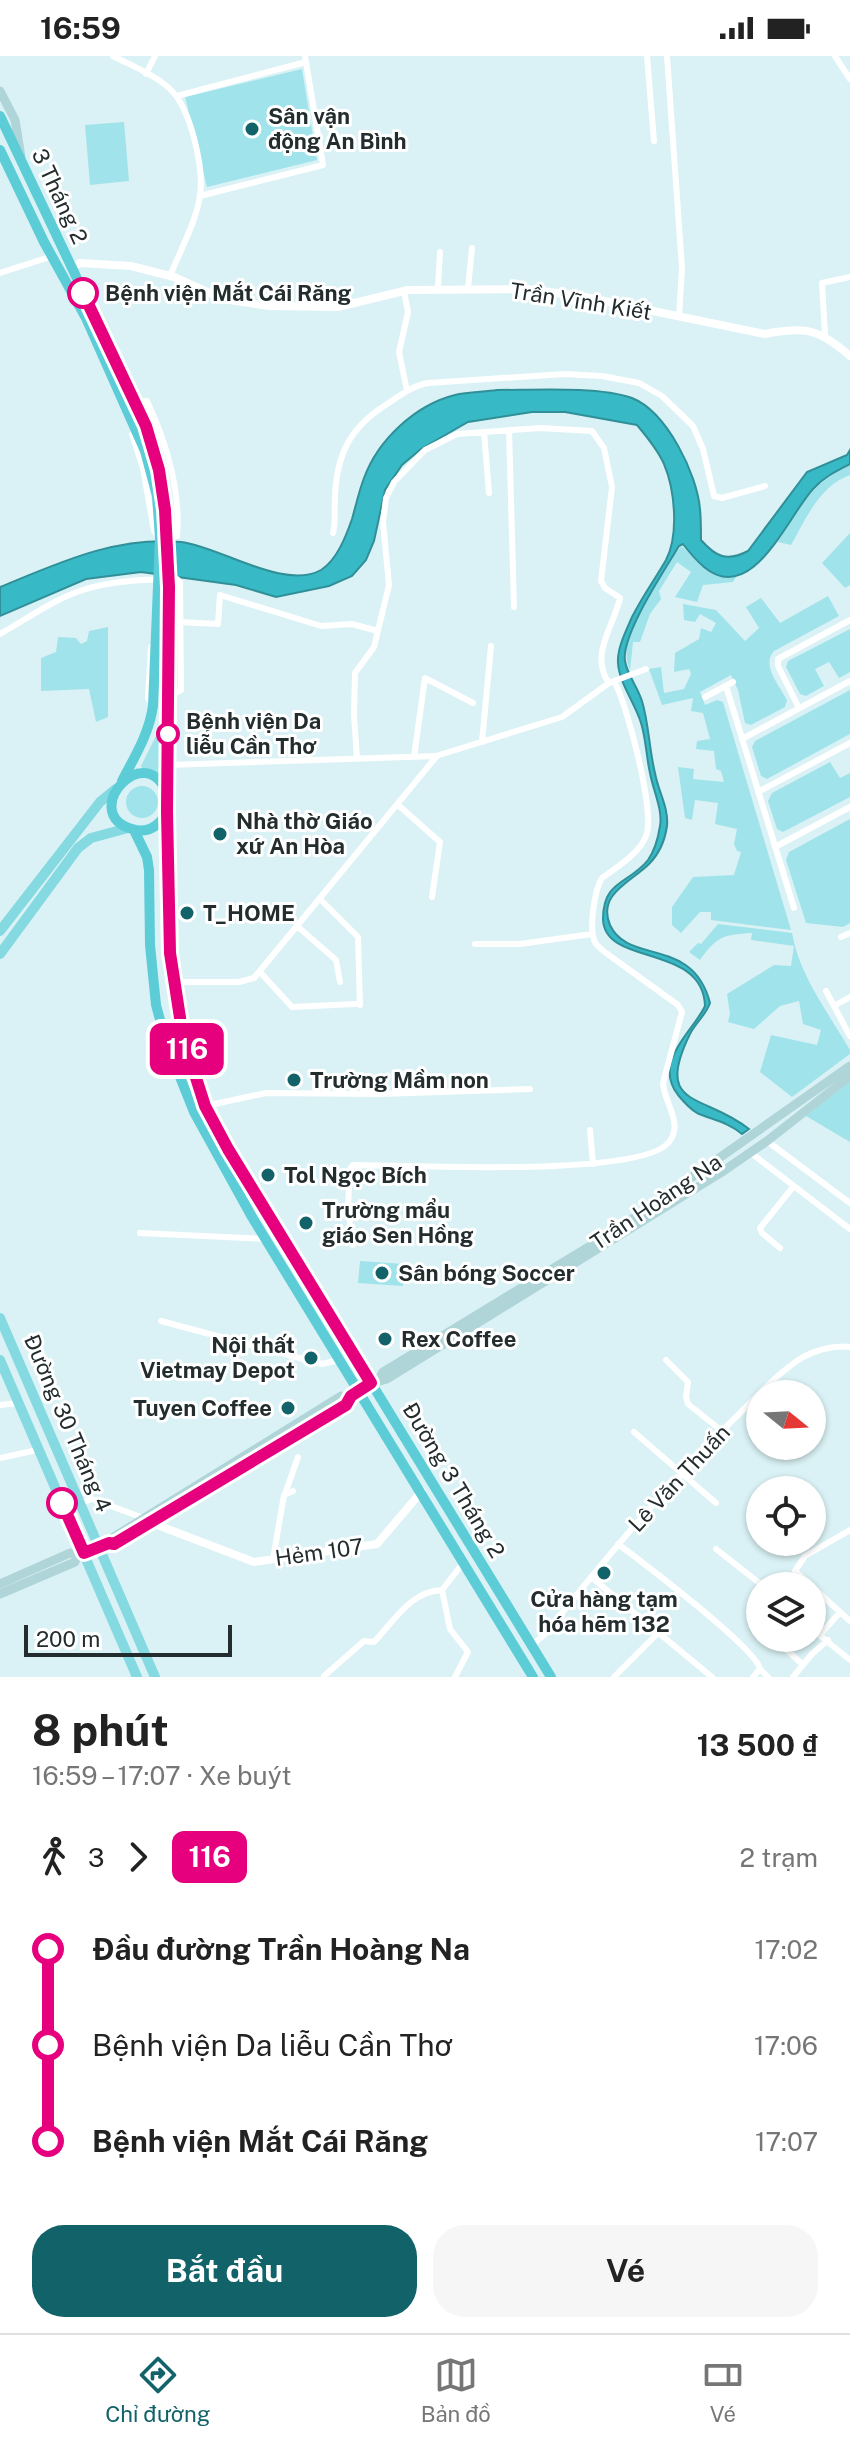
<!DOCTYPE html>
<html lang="vi">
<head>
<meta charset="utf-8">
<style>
  body { margin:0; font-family:"Public Sans",sans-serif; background:#f6f6f6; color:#222; height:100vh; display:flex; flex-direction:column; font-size:30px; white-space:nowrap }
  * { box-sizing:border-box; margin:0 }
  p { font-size:26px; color:#767676 }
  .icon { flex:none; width:44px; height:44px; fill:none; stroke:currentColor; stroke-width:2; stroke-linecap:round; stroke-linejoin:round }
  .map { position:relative; height:1621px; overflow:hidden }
  .side { display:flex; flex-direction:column; background:#fff; flex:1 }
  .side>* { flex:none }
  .badge { padding:0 16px; border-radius:12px; font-size:28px; line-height:52px }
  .needle { width:52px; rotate:108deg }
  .controls { position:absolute; left:746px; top:1324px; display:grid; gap:16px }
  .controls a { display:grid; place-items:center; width:80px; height:80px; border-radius:50%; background:#fff; box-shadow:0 2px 6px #0004; font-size:40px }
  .scale { position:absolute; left:24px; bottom:20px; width:208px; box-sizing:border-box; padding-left:8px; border:4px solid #242d2e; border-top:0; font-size:22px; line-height:28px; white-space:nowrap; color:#242d2e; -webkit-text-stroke:6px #fff; paint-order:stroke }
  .map>.badge { position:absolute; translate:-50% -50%; box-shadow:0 0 0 4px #fff }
  .legs { display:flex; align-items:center; gap:12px; height:88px; padding:0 32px; font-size:26px }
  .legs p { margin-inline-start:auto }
  .summary { display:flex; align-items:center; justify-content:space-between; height:136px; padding:0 32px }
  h1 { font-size:44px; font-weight:700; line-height:60px }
  .button { display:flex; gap:16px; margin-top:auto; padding:16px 32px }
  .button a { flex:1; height:92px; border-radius:32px; background:#126269; color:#fff; font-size:32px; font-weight:700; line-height:92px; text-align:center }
  .button a+a { background:#f6f6f6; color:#222 }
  ul { padding:0 32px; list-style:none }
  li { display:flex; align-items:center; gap:28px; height:96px; font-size:30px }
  li i { display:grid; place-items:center; width:12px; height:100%; margin:0 10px; background:currentColor }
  li i::after { content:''; width:20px; height:20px; margin:-10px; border:6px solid; border-radius:50%; background:#fff }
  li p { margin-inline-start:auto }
  li:first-child i { background:linear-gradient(#0000 50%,currentColor 0) }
  li:last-child i { background:linear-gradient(currentColor 50%,#0000 0) }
  .status { display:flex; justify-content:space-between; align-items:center; height:56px; padding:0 40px; background:#fff; direction:ltr }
  .status svg { height:22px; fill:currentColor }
  .dock { display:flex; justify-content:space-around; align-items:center; height:112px; border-top:2px solid #e0e0e0; background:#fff; font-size:22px; color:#767676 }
  .dock a { display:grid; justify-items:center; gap:4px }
  .dock .current { color:#126269 }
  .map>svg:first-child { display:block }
  .green { fill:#a1e3ea }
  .water { fill:#37b9c6; stroke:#318f98; stroke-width:2 }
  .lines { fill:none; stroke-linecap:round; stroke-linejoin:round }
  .minor { stroke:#fff; stroke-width:6 }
  .tertiary { stroke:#fff; stroke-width:8 }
  .secondary { stroke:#b0d5d9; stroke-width:9 }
  .primary { stroke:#85d9e1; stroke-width:10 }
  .trunk { stroke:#5cccd7; stroke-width:10 }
  .line-1-casing { stroke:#fff; stroke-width:18 }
  .line-1 { stroke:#e6007e; stroke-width:12 }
  .poi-dot { fill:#126269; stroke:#fff; stroke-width:3 }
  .stop-1-dot { fill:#fff; stroke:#e6007e; stroke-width:4 }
  .labels { text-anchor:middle; stroke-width:6; stroke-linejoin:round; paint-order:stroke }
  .poi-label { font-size:22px; font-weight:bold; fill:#242d2e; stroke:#fff; text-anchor:start }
  .street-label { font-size:22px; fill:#242d2e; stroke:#fff }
  .stop-label { font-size:22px; font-weight:bold; fill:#242d2e; stroke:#fff; text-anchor:start }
</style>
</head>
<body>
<div class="status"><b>16:59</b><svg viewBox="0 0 49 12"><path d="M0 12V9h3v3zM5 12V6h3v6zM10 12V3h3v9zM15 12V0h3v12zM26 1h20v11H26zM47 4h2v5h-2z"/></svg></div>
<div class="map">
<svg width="850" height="1621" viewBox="0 0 850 1621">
  <rect width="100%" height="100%" fill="#daf2f5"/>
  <!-- green -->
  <path class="green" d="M302,13L317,104L207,131L185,41Z
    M124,66L129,125L90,129L85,69Z
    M850,409V419C819,430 806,463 791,489L778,486C800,451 810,428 850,409Z
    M850,477V529L845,532L822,507Z
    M682,490C699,507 710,520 736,521L733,526L703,529L697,546L675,541L691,516L677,506L659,535L661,543L650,558L640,586H633L630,614C625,604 626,593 629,583C636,561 666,505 682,490Z
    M828,540L839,560L774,595C761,609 779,629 787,644L785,651L751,669L745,667L738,634L731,619L700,636L705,649L717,644L723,646L791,874L711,864V856H700L681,877L672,869V851L693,821L734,819L741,796L737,795L734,788L737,773L715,768L718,747L695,744L692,764L685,762L678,711L694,713L693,723L724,726L721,715L716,713L714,695L696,693L697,685L710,683L703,657L691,655L693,642L662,649L649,613L661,611L664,637L684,633L691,618L689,613L674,616L675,597L699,583L701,572L711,576L716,567L700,558L695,566L684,564L683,548L716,554L745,585L759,572L746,551L761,542L780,567Z
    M108,571V661L96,666L89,633L41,635V602L56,596L58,581L76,582L81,588L87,585L89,575Z
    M850,573V616L839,622L829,606L815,613L824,630L806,640L800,638L786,611L788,605Z
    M850,634V678L767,723L761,720L752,691L755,685Z
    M165,649L164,716L163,718L142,712L141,710L158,676Z
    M830,706L840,722L850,717V741L783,776L777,773L768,745L772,737Z
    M126 746a16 16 0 1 1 32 0a16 16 0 1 1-32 0Z
    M850,763V867L843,871L806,867L786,804L789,796Z
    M718,868L792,877C799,919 829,958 850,994V998L792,1041L760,1016L771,979L817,989L821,974L803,968L799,945L780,950L754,973L728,966L730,958L727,938L774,909L791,910L794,890L751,884L752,877C723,879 717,880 700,904L689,896L698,887L701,888Z
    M850,1025V1086L806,1060Z
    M360,1205L405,1208L403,1230L358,1227Z"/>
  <!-- water -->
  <path class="water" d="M497,334C533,334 599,330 632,342C667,356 697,418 700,453C701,463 701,474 701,484C716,501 727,506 748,495L807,416L847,399L850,394V408C837,415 824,421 814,432C789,457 753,552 704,511C696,504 689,496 683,488L679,490C664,515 621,579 625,605C627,618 638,632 642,645C649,668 649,693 655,717C658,735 669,752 667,770C665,784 659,798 649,808C631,826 597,838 610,869C628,909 693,880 710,947C706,959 696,966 690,978C653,1053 704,1037 749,1073L742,1078C728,1066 713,1064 697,1057C690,1053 683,1045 678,1039C652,1005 693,976 705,950C703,887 604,911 603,863C603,824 629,828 648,804C655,794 658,783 660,770C663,754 653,734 650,717C646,700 646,680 640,664C634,646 619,626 618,607C617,592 626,575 632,561C642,541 655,523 666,504C679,479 675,434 664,408C658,394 647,381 637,369L565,356H532L468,366L421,393L402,409L385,434L374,485L366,504L352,520L329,530L276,541L236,529L141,516L86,523L0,560V531C59,507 115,480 181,486C219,490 284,535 321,514C337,504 346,480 352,463C356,449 359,435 364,422C378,384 415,349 455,339C468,336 484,336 497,334Z"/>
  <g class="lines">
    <!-- minor -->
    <path class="minor" d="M113,0C132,10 156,19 171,34C191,54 204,112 200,139C197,164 179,197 170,220
      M647,0L654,85
      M667,0L682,212L679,261
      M835,0L850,23
      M146,18L155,0
      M177,40L306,6
      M200,140L323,109L305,0
      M0,217L53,200
      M438,232L440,196
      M468,232L472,192
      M404,235L408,256L399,296L407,335
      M825,280L822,227L850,221
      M509,374L514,551
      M484,376L489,437
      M132,378L143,412L154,475L157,479L177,480C181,435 166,385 147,345L136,347
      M333,477C336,464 334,453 335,440C337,399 349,373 384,350C398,341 411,330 428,327L565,318L602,320L639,327L662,340L693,370L703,393L714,440L722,442L765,430
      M180,566L218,568L220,539L321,570L352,568L378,575
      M0,578C27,563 54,543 83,534C110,525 149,523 177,523L180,526L181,634L169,640
      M151,591L148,642L153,650
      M726,630L794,852
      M705,641L733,626
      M799,652L778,610V603L850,564
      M742,683L850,625
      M482,686L491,590
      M414,701L425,622L473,647
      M357,703L354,659L355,617L374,591L389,529L383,466L386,442L394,426L425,394L457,378L540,372L592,375L604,392L612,431L601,525L605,532L620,542C614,570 589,599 609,627
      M168,709L436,700L562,661L609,627L646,613
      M758,736L850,687
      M397,748L440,786L432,841
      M775,791L850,751
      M320,843L358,881L360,949
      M297,870L336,904L340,926
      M841,881L850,877
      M475,888H520L592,878
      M260,916L292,951L355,948
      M173,926H239L254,922L436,701
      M826,935L850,980
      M834,950L850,941
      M205,1050L266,1037L379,1038L530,1033
      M590,1074L593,1108
      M767,1085L850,1147
      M751,1097L850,1173
      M140,1177L264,1183
      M353,1189L348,1150L350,1113L353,1109C406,1109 641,1122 669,1086C684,1067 664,1047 663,1027L682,956L678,949L606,897C605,897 597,889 596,888C588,876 594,835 602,822C617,811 639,798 646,780C656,759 627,647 614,625
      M780,1192L762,1177L760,1172L793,1131
      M161,1265L322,1308L339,1304
      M666,1304L688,1326L686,1341L688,1348L722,1375
      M0,1349L18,1347
      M634,1376L716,1447
      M0,1402L37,1394
      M285,1438L298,1401
      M81,1447L92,1443L146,1463
      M850,1474L805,1500L795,1515L850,1565
      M618,1488C642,1506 756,1592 760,1613
      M716,1493L763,1530
      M273,1503L284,1439L293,1435
      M591,1521L712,1621
      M442,1534L450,1573L468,1596L455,1621
      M812,1573L850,1604
      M820,1579L840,1556
      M774,1582L803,1609
      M532,1589L544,1579C606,1502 668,1427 739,1358C758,1339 780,1315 803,1301C819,1293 833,1289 850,1291
      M324,1620L364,1585L374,1586C394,1565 411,1535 442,1534L463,1507
      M614,1621L658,1577
      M753,1621L760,1613L768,1621
      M793,1621L812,1598L828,1584"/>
    <!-- tertiary -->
    <path class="tertiary" d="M71,211L80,207L131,210L174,221L223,243L269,250L338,251L408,234L527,233L580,240L765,278C806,270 819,273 850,300
      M152,1467L254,1506L377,1488L422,1435"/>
    <!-- secondary -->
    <path class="secondary" d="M0,35L15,64L21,101
      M378,1325L383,1316L618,1173L850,1010
      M109,1487L112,1482L341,1340H351
      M0,1528L70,1497C86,1502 99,1487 114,1488L346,1349C355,1334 371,1327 387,1323L722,1116L767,1085L850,1020
      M0,1538L75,1506L77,1499"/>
    <!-- primary -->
    <path class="primary" d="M0,875L100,746L116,733
      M0,898L78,792L91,782L128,772
      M0,1262L155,1621
      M0,1304L137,1621"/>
    <!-- trunk -->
    <path class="trunk" d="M0,60L136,347C190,468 164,619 169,749C165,766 150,779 132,773C77,757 148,678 168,741
      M0,94L44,186L86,262L145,395L157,440L160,482L153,650C149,678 135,700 122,725
      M167,756C168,831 165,906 183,980C206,1080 273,1167 326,1253C401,1375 476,1498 551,1621
      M134,774L147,801L149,814L150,889L156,949L166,986L194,1056L252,1161L533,1621"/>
  </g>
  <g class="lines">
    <!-- line-1 casing -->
    <g class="line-1-casing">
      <path id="line-1" d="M62,1447L84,1497L109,1487L114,1488L346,1349L351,1340L371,1327L228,1093L205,1050L183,981L170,897L167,756L169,531L165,454L159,414L146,370L83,237"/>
    </g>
    <!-- line-1 -->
    <use href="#line-1" class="line-1"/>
  </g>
  <!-- markers -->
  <g class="poi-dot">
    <circle cx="252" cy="73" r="8"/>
    <circle cx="220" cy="778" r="8"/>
    <circle cx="187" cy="857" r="8"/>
    <circle cx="294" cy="1024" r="8"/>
    <circle cx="268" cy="1119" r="8"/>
    <circle cx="306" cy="1167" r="8"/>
    <circle cx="382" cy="1217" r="8"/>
    <circle cx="385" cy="1283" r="8"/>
    <circle cx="311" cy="1302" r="8"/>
    <circle cx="288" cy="1352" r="8"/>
    <circle cx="604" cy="1517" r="8"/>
  </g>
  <g class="stop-1-dot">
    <circle cx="83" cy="237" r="14"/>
    <circle cx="168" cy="678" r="10"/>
    <circle cx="62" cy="1447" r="14"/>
  </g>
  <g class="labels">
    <!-- poi labels -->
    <g class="poi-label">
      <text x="268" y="68">Sân vận<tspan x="268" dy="25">động An Bình</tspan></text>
      <text x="236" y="773">Nhà thờ Giáo<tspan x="236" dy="25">xứ An Hòa</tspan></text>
      <text x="203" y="865">T_HOME</text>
      <text x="310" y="1032">Trường Mầm non</text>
      <text x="284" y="1127">Tol Ngọc Bích</text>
      <text x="322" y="1162">Trường mẩu<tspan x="322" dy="25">giáo Sen Hồng</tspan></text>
      <text x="398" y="1225">Sân bóng Soccer</text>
      <text x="401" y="1291">Rex Coffee</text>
      <text x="295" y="1297" text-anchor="end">Nội thất<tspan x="295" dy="25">Vietmay Depot</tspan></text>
      <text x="272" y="1360" text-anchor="end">Tuyen Coffee</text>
      <text x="604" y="1551" text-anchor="middle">Cửa hàng tạm<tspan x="604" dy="25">hóa hẽm 132</tspan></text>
    </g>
    <!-- street labels -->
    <g class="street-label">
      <text transform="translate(60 140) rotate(65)" y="8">3 Tháng 2</text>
      <text transform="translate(581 245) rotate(9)" y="8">Trần Vĩnh Kiết</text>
      <text transform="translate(656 1146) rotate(-34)" y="8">Trần Hoàng Na</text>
      <text transform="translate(68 1367) rotate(67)" y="8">Đường 30 Tháng 4</text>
      <text transform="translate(679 1422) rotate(-47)" y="8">Lê Văn Thuấn</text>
      <text transform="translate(454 1424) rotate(59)" y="8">Đường 3 Tháng 2</text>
      <text transform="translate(319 1496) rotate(-8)" y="8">Hẻm 107</text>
    </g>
    <!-- stop labels -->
    <g class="stop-label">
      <text x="105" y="245">Bệnh viện Mắt Cái Răng</text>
      <text x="186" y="673">Bệnh viện Da<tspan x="186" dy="25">liễu Cần Thơ</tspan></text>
    </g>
  </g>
</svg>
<div class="controls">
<a><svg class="needle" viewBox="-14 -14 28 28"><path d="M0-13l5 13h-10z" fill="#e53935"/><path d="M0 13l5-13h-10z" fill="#767676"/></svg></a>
<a><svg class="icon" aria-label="locate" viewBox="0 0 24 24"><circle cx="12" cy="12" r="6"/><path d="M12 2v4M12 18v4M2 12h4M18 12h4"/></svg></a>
<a><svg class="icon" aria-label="layers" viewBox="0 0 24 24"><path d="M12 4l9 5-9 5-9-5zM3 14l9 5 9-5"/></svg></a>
</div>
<div class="scale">200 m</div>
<b class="badge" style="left:187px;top:993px;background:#e6007e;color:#fff">116</b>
</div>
<section class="side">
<div class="summary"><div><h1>8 phút</h1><p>16:59 – 17:07 · Xe buýt</p></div><b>13 500 ₫</b></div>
<div class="legs"><svg class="icon" aria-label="walk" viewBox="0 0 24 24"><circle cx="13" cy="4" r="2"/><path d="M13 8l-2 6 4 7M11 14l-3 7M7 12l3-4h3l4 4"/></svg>3<svg class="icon" aria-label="forward" viewBox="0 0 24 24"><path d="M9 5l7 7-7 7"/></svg><b class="badge" style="background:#e6007e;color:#fff">116</b><p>2 trạm</p></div>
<ul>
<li><i style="color:#e6007e"></i><b>Đầu đường Trần Hoàng Na</b><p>17:02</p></li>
<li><i style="color:#e6007e"></i><span>Bệnh viện Da liễu Cần Thơ</span><p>17:06</p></li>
<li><i style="color:#e6007e"></i><b>Bệnh viện Mắt Cái Răng</b><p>17:07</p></li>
</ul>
<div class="button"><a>Bắt đầu</a><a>Vé</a></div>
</section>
<nav class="dock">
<a class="current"><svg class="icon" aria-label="directions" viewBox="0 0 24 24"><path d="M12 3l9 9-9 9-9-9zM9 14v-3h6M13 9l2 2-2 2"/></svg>Chỉ đường</a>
<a><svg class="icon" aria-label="map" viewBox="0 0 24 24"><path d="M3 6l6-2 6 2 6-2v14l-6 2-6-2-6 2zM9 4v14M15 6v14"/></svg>Bản đồ</a>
<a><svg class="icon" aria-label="tickets" viewBox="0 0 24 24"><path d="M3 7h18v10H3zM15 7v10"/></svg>Vé</a>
</nav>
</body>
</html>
